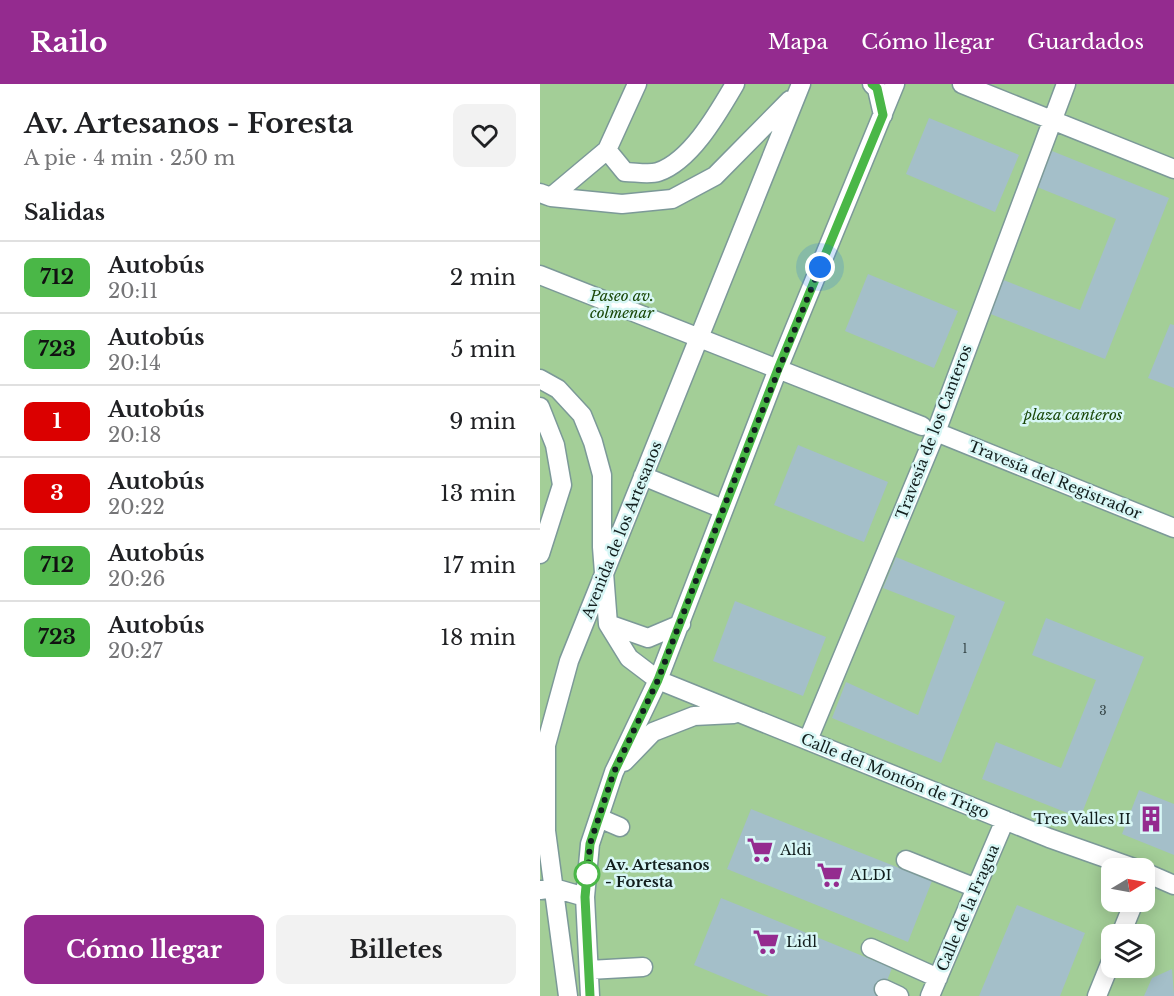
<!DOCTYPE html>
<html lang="es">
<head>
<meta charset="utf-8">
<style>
  body { margin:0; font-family:"Libre Baskerville",serif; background:#f2f2f2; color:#202124; height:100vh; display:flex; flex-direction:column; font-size:22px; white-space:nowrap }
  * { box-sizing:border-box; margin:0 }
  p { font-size:20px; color:#757577 }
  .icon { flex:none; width:33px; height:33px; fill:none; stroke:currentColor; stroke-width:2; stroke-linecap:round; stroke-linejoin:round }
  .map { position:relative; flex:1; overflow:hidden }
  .sheet { display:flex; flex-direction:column; background:#fff; width:540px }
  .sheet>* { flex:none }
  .badge { padding:0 12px; border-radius:9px; font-size:21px; line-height:39px }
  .needle { width:39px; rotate:80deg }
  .controls { position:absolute; left:561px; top:774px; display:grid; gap:12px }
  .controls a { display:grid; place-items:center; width:54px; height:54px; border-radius:12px; background:#fff; box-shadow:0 3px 15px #0003; font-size:30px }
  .you { position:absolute; width:30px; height:30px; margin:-15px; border:4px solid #fff; border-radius:50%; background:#1a73e8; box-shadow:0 0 0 9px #1a73e833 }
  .map>.badge { position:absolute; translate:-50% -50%; box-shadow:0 0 0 3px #fff }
  h2 { padding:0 24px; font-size:22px; line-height:54px }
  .round { display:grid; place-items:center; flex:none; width:63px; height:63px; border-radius:12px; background:#f2f2f2 }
  .head { display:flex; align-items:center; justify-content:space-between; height:102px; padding:0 24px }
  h1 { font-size:28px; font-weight:800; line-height:45px }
  .button { display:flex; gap:12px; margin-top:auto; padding:12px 24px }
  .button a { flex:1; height:69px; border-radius:12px; background:#942b8f; color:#fff; font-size:24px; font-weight:800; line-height:69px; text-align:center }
  .button a+a { background:#f2f2f2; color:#202124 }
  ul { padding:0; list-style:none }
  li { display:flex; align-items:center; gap:18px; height:72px; padding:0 24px; border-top:2px solid #e0e0e0 }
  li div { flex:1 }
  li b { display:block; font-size:22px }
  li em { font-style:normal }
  li .badge { min-width:66px; font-weight:700; text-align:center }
  header { display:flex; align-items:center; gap:36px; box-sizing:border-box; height:84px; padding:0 30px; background:#942b8f; color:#fff }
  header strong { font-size:28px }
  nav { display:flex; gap:33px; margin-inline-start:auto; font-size:21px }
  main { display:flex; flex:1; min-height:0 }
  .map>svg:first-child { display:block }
  .green { fill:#a3ce97; fill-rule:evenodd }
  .building { fill:#a4bfc9 }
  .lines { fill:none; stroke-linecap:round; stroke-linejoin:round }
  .minor-casing { stroke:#7c9998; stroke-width:21 }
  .minor { stroke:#fff; stroke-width:18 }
  .line-casing { stroke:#fff; stroke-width:14 }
  .line { stroke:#4ab747; stroke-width:9 }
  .walk { stroke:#121e1d; stroke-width:6; stroke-dasharray:0 10.8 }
  .stop-dot { fill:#fff; stroke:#4ab747; stroke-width:3 }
  .labels { text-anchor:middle; stroke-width:5; stroke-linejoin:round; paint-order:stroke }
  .number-label { font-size:12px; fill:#364648 }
  .park-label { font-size:15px; font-style:italic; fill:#1a4809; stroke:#d8f7f6 }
  .street-label { font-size:15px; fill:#121e1d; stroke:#d8f7f6 }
  .poi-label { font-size:15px; fill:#121e1d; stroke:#d8f7f6; text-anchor:start }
  .stop-label { font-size:15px; font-weight:bold; fill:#121e1d; stroke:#d8f7f6; text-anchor:start }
</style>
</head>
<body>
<header>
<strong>Railo</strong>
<nav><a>Mapa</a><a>Cómo llegar</a><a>Guardados</a></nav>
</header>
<main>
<section class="sheet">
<div class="head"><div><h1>Av. Artesanos - Foresta</h1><p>A pie · 4 min · 250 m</p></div><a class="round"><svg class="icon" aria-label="heart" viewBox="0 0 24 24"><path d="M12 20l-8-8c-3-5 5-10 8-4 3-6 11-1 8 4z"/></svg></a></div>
<h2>Salidas</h2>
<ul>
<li><span class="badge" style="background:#4ab747;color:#111">712</span><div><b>Autobús</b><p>20:11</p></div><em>2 min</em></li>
<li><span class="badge" style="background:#4ab747;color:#111">723</span><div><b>Autobús</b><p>20:14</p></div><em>5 min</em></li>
<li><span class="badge" style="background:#db0000;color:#fff">1</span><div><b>Autobús</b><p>20:18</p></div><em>9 min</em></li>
<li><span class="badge" style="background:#db0000;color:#fff">3</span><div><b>Autobús</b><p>20:22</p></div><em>13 min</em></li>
<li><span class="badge" style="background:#4ab747;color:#111">712</span><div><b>Autobús</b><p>20:26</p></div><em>17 min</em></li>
<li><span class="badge" style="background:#4ab747;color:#111">723</span><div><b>Autobús</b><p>20:27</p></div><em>18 min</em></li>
</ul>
<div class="button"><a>Cómo llegar</a><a>Billetes</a></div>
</section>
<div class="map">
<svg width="634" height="912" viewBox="0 0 634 912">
  <rect width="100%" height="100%" fill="#cbeae8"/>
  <!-- green -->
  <path class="green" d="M0,0H634V912H0ZM572,784H604V818H572ZM572,850H604V884H572Z"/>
  <!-- building -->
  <path class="building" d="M389,34L479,71L455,128L366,90Z
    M512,67L629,114L565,275L448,229L461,195L540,226L576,135L497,103Z
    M328,190L418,227L394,284L305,247Z
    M630,240L634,241V304L608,294Z
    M258,361L348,398L324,458L234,421Z
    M356,473L465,518L401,679L292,634L306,598L378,631L415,532L343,504Z
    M195,517L286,553L263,612L173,577Z
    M506,534L604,573L540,734L442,695L456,658L521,684L556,596L492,571Z
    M599,706L634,720V771L582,750Z
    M211,725L392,797L368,858L187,785Z
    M181,814L352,884L341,912H229L154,881Z
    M477,821L545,849L520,912H439Z
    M632,885L634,912H604L612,894Z"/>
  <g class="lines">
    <!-- minor casing -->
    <g class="minor-casing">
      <path id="minor" d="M332,0L337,5L343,31
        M422,0L634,85
        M67,66L85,88C95,88 109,91 118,88C151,77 178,29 195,0
        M0,109L11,113L82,120L132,115L175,92L250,16
        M11,113L67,66L97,0
        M0,191L382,342
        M0,295L18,305L42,331L53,358L62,391V463L68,540L89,574L118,596L509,754L594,784
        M0,323L15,361L22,401L0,470
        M396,348L634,444
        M103,392L183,425
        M68,540L108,554L141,540
        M268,656L396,348L526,0
        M84,678L113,648L154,632L194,630
        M59,734L80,743
        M366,776L436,804
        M604,788L634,801
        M0,806L14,804L45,813
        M581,850L594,818
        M331,864L398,894
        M49,886L103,883
        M344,905L359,912
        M28,912L6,747V661L29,577L261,0
        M50,912L45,813L50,760L74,688L118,596L238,285L355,0
        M390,912L465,736
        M557,912L572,875"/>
    </g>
    <!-- minor -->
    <use href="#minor" class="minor"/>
  </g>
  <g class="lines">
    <!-- line casing -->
    <g class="line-casing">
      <path id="line" d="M50,912L45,813L50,760L74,688L118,596L238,285L343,31L337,4L332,0"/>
    </g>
    <!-- line -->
    <use href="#line" class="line"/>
    <!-- walk -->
    <path class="walk" d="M47,790V795L50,760L74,688L118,596L191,405L280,183"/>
  </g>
  <!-- icons -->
  <defs>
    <g id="building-bare" transform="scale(2.07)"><path d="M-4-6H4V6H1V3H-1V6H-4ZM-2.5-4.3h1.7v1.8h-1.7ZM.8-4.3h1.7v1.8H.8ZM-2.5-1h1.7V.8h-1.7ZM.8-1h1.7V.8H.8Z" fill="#942b8f" stroke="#d8f7f6" stroke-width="2.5" paint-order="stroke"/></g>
    <g id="supermarket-bare" transform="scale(2.07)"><path d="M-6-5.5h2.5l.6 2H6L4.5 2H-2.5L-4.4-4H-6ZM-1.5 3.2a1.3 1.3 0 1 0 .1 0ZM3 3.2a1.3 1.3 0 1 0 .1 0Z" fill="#942b8f" stroke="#d8f7f6" stroke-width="2.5" paint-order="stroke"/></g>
  </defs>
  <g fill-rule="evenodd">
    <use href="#building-bare" x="611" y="735"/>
    <use href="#supermarket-bare" x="220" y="766"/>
    <use href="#supermarket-bare" x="290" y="791"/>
    <use href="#supermarket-bare" x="226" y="858"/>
  </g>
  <!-- markers -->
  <circle class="stop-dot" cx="47" cy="790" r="12"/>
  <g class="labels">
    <!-- number labels -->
    <g class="number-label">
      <text x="425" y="569">1</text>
      <text x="563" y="631">3</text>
    </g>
    <!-- park labels -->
    <g class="park-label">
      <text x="82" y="217">Paseo av.<tspan x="82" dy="17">colmenar</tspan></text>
      <text x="533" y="336">plaza canteros</text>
    </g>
    <!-- street labels -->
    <g class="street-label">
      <text transform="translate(394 348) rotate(-69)" y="5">Travesía de los Canteros</text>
      <text transform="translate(515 396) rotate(22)" y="5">Travesía del Registrador</text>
      <text transform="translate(82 446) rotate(-68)" y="5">Avenida de los Artesanos</text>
      <text transform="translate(355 692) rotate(22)" y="5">Calle del Montón de Trigo</text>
      <text transform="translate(428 824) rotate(-67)" y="5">Calle de la Fragua</text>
    </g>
    <!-- poi labels -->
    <g class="poi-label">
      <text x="591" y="740" text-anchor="end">Tres Valles II</text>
      <text x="240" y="771">Aldi</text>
      <text x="310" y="796">ALDI</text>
      <text x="246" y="863">Lidl</text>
    </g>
    <!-- stop labels -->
    <g class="stop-label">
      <text x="65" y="786">Av. Artesanos<tspan x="65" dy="17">- Foresta</tspan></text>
    </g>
  </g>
</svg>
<div class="controls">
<a><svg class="needle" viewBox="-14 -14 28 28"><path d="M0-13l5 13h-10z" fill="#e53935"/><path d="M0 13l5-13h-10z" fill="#757577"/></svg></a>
<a><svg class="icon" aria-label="layers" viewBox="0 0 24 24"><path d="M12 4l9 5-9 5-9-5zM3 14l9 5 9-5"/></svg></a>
</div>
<div class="you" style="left:280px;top:183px"></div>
</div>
</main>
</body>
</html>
